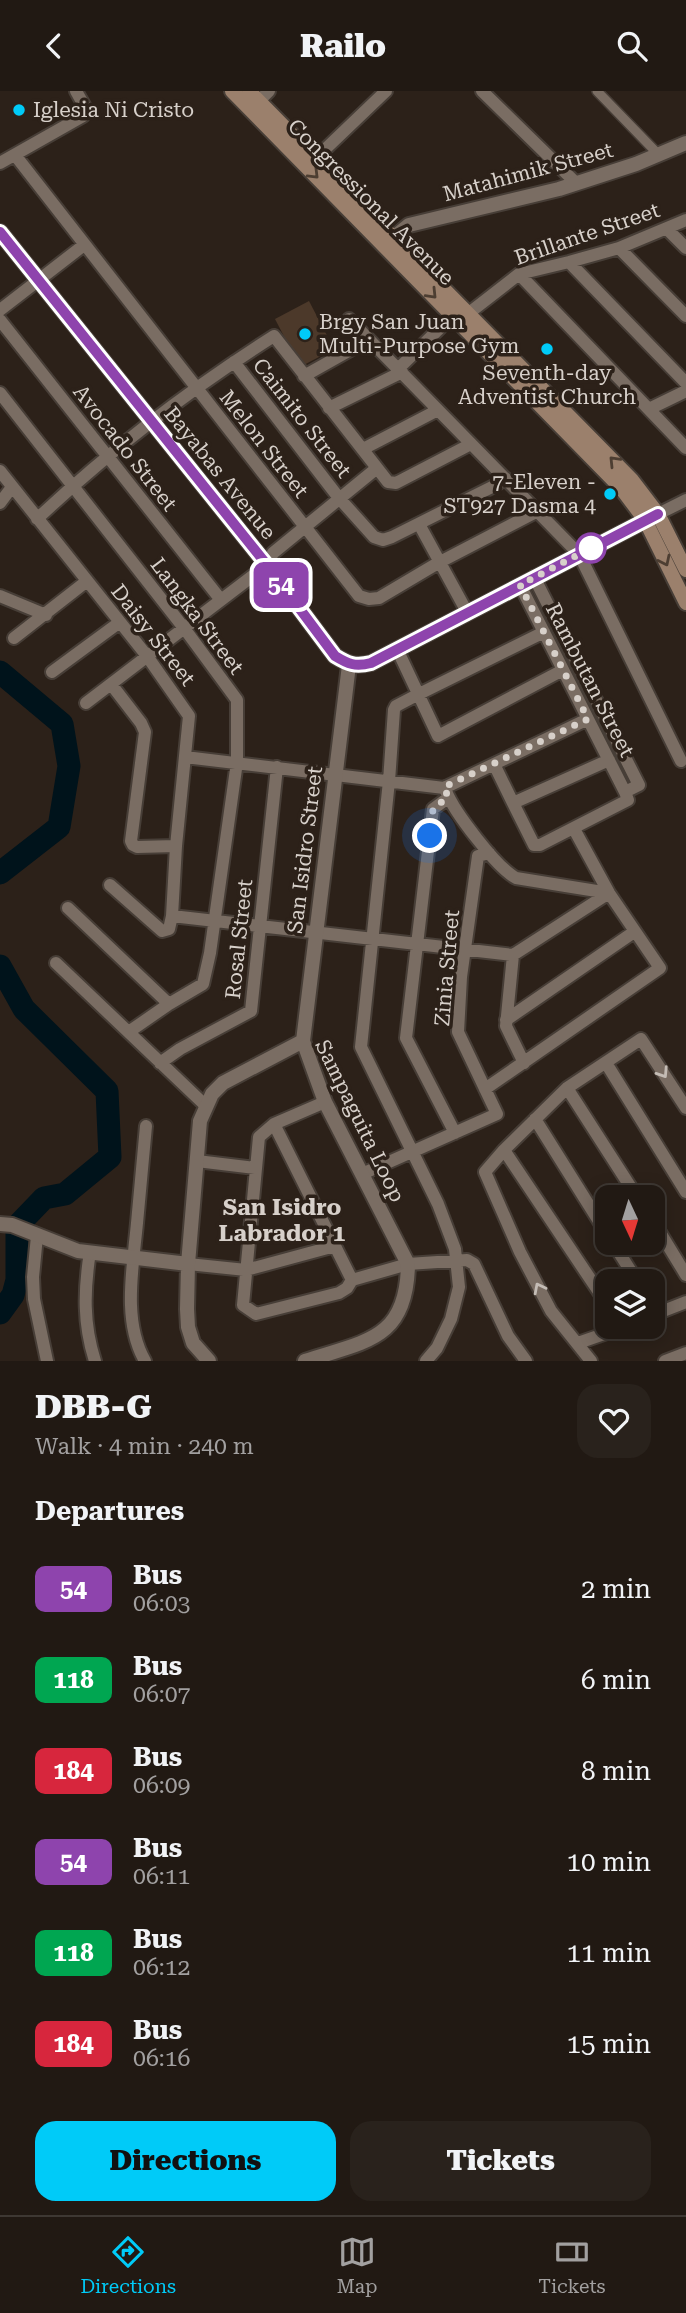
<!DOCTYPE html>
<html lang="en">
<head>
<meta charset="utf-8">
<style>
  body { margin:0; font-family:"Roboto Serif",serif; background:#29221c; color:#f1f3f6; height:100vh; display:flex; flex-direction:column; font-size:26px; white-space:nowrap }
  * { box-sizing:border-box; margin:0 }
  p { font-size:23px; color:#a2a0a0 }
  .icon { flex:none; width:38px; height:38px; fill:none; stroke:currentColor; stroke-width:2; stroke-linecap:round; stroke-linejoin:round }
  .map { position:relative; height:1270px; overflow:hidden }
  .panel { display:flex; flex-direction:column; background:#211913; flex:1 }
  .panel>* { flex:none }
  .badge { padding:0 14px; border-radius:10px; font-size:24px; line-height:46px }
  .needle { width:46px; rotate:176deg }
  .controls { position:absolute; left:595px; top:1094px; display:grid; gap:14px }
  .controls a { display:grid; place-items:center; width:70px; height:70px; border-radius:14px; background:#211913; box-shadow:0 4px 18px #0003,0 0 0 2px #3e3833; font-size:35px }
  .you { position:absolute; width:35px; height:35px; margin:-18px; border:5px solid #fff; border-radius:50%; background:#1a73e8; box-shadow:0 0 0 10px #1a73e833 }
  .map>.badge { position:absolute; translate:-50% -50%; box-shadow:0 0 0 4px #fff }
  h2 { padding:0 35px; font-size:26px; line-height:63px }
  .round { display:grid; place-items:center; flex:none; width:74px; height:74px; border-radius:21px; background:#29221c }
  .overview { display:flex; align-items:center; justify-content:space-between; height:119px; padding:0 35px }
  h1 { font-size:33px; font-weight:800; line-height:52px }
  .primary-button { display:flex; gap:14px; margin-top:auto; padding:14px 35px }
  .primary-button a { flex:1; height:80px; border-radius:21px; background:#00cbf8; color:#111; font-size:28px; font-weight:800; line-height:80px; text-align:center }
  .primary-button a+a { background:#29221c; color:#f1f3f6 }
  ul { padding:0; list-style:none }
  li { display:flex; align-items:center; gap:21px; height:91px; padding:0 35px }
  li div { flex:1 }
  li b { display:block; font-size:26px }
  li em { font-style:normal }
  li .badge { min-width:77px; font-weight:700; text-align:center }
  header { display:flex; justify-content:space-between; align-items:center; height:91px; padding:0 35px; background:#211913; font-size:32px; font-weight:800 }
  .dock { display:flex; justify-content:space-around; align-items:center; height:98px; border-top:2px solid #3e3833; background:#211913; font-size:19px; color:#a2a0a0 }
  .dock a { display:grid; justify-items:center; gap:4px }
  .dock .current { color:#00cbf8 }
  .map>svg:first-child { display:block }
  .park { fill:#4c392a }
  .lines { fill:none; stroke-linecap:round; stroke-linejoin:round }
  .river { stroke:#00131b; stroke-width:23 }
  .pedestrian-casing { stroke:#473e37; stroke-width:12 }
  .minor-casing { stroke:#473e37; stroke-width:16 }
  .tertiary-casing { stroke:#473e37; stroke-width:18 }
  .secondary-casing { stroke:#473e37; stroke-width:18 }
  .pedestrian { stroke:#7a6d63; stroke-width:9 }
  .minor { stroke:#7a6d63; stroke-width:12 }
  .tertiary { stroke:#7a6d63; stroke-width:14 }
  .secondary { stroke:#9b806c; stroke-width:14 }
  .oneway { stroke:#4d3e32 }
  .oneway2 { stroke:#c4bcb5 }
  .line-casing { stroke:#fff; stroke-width:16 }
  .line { stroke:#8e44ad; stroke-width:10 }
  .walk { stroke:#d7d0ca; stroke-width:7; stroke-dasharray:0 12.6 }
  .poi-dot { fill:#00cbf8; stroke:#2c2119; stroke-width:2.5 }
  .stop-dot { fill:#fff; stroke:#8e44ad; stroke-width:3.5 }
  .labels { text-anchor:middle; stroke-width:7; stroke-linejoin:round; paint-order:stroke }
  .poi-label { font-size:21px; fill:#d7d0ca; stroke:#2c2119; text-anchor:start }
  .street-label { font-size:21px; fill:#d7d0ca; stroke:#2c2119 }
  .neighbourhood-label { font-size:23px; font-weight:bold; fill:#d7d0ca; stroke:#2c2119 }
</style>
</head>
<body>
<header><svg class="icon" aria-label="back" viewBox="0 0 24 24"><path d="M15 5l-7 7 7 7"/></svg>Railo<svg class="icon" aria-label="search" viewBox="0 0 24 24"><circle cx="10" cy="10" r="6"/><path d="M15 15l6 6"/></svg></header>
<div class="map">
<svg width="686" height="1270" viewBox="0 0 686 1270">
  <rect width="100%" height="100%" fill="#2c2119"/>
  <!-- park -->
  <path class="park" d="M309,210L334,258L300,276L275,228Z"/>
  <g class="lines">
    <!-- river -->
    <path class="river" d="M0,581L62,633L69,675L59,736L0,782
      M0,875L24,918L107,1000L110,1066L65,1103L44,1107L20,1132L17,1142V1189L13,1204L0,1222"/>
    <!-- pedestrian casing -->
    <g class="pedestrian-casing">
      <path id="pedestrian" d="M597,0L658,63"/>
    </g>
    <!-- minor casing -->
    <g class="minor-casing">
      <path id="minor" d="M482,0L576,92
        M259,10L269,0
        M15,64L359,505L369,508L379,507L438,472L538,420
        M316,67L386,0
        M0,72L83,25L85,16L76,0
        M667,138L686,157
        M619,157L686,225
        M569,171L686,292
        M519,183L686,357
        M0,219L84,154
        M469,222L519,183L569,171L619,157L686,129
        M349,228L579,463L681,670
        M0,229L221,509
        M234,271L339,407L374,446L383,449L392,446L496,394L505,387
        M399,277L441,236
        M304,285L368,249
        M0,302L184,537L237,609V671L210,862L203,893L169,913L130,940
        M329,317L402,281
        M649,318L686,300
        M363,358L438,319
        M0,380L147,565L189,625L176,755L172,825L169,838L162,840L110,794
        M0,412L12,396
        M658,423L686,409
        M37,428C110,359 189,299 274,245L388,391L396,392L471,353
        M419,433L467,521
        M534,486L639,694L625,701
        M520,494L625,701L628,709L540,754H534L513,712L609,669
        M0,505L46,524
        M14,547L87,490
        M397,558L438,645L563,579
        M52,581L120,531
        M111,593L141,632L145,641L131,750L133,754L137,756L176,755
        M86,612L267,474L273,462L377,377
        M185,666L444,697
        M494,673L513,712
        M444,697L588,628
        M446,700C454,721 497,777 516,787L609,802
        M448,707L433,718L406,947L455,1042
        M68,817L169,913
        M172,825L513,864L609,802
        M513,864L506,935L524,972
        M56,872L206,1015
        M506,929L634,841
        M160,972L180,958L251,920L277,676
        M606,972L686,1101
        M567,997L637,1106
        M485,998L660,877L609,802L574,738
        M325,1011L274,1033L259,1046L243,1214L256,1223L339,1202L347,1197L352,1189L408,1173L467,1169L474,1173L508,1245L526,1270
        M535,1028L607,1143
        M274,1033L352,1189
        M504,1059L607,1213
        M197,1070L255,1077
        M362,1083L497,1023L458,941L461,886L478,765L489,762
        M653,1130L686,1184
        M37,1145L33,1186L34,1208L47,1270
        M613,1152L637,1190
        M90,1161C84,1199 83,1233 95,1270
        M188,1173L246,1179L335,1155
        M653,1224L686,1211
        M578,1252L624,1236
        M145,1270C122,1230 133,1176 137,1132C140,1100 143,1068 146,1035
        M426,1270L437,1257L451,1228L459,1196L455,1158L438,1113L361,956L389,690L394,619L396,615L417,604L544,541
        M591,1270L551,1220L520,1161L485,1081L504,1059L567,997L641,948L686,1017
        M665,1270L686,1262"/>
    </g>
    <!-- tertiary casing -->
    <g class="tertiary-casing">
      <path id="tertiary" d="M0,141L267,474L335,565C348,573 355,576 371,572L654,425
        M386,153L409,134L559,98L636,73L686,52
        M0,1133L12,1134L78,1160L188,1173
        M209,1270L193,1252L188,1236L187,1218L188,1173L200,1030L212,1003L223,992L303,950
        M305,1270C366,1250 407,1249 408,1173L325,1011L303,950L349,574"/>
    </g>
    <!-- secondary casing -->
    <g class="secondary-casing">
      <path id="secondary" d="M232,0L621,397L645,429L686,512
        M249,0L632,389L658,423L686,479"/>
    </g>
    <!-- pedestrian -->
    <use href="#pedestrian" class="pedestrian"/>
    <!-- minor -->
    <use href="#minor" class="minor"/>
    <!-- tertiary -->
    <use href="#tertiary" class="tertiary"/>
    <!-- secondary -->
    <use href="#secondary" class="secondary"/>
  </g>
  <!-- one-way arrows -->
  <defs><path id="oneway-chevron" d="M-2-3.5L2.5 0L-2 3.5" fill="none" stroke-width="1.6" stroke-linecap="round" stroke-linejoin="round" transform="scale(1.75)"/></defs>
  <g class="oneway">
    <use href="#oneway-chevron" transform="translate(314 83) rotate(45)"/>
    <use href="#oneway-chevron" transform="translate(432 203) rotate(46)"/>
    <use href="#oneway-chevron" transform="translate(614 370) rotate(-134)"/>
    <use href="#oneway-chevron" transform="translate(665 470) rotate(64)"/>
  </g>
  <g class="oneway2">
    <use href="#oneway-chevron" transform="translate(663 982) rotate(57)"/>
    <use href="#oneway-chevron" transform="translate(539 1197) rotate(-117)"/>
  </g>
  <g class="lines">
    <!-- line casing -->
    <g class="line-casing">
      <path id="line" d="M0,141L267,474L335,565C348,573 355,576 371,572L658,423"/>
    </g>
    <!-- line -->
    <use href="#line" class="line"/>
    <!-- walk -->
    <path class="walk" d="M430,745L433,718L448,706L444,696L588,628L520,494L591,457"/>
  </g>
  <!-- markers -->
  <g class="poi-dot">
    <circle cx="19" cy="19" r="7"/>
    <circle cx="305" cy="243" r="7"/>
    <circle cx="547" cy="258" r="7"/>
    <circle cx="610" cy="403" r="7"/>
  </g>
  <circle class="stop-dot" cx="591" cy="457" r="14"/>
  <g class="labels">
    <!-- poi labels -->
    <g class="poi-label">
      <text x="33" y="26">Iglesia Ni Cristo</text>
      <text x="319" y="238">Brgy San Juan<tspan x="319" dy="24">Multi-Purpose Gym</tspan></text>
      <text x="547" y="289" text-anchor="middle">Seventh-day<tspan x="547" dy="24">Adventist Church</tspan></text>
      <text x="596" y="398" text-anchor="end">7-Eleven -<tspan x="596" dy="24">ST927 Dasma 4</tspan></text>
    </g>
    <!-- street labels -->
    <g class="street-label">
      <text transform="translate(528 81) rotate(-15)" y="7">Matahimik Street</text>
      <text transform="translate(371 111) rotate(45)" y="7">Congressional Avenue</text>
      <text transform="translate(587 143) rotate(-19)" y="7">Brillante Street</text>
      <text transform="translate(302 327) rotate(52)" y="7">Caimito Street</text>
      <text transform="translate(264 353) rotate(52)" y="7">Melon Street</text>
      <text transform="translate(125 357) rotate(52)" y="7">Avocado Street</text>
      <text transform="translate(220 382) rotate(51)" y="7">Bayabas Avenue</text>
      <text transform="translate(197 525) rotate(53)" y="7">Langka Street</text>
      <text transform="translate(153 544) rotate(52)" y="7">Daisy Street</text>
      <text transform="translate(590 589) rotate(63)" y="7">Rambutan Street</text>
      <text transform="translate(305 759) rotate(-83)" y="7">San Isidro Street</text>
      <text transform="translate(239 848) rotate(-84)" y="7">Rosal Street</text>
      <text transform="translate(447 877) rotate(-85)" y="7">Zinia Street</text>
      <text transform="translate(360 1030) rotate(64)" y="7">Sampaguita Loop</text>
    </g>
    <!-- neighbourhood labels -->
    <g class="neighbourhood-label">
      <text x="282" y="1124">San Isidro<tspan x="282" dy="26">Labrador 1</tspan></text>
    </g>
  </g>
</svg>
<div class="controls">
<a><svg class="needle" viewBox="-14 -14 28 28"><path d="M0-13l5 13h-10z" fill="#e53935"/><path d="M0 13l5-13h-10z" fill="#a2a0a0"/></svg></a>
<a><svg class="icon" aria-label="layers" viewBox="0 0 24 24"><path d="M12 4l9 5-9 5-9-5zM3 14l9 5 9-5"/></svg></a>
</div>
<div class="you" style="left:430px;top:745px"></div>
<b class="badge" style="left:281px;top:494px;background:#8e44ad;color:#fff">54</b>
</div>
<section class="panel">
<div class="overview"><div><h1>DBB-G</h1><p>Walk · 4 min · 240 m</p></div><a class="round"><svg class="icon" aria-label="heart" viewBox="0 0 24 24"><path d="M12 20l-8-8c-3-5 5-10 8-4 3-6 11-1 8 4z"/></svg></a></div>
<h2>Departures</h2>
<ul>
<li><span class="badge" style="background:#8e44ad;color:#fff">54</span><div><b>Bus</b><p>06:03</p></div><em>2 min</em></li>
<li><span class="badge" style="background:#00a651;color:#fff">118</span><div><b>Bus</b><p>06:07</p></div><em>6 min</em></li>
<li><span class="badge" style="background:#d7263d;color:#fff">184</span><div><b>Bus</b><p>06:09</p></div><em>8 min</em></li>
<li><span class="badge" style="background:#8e44ad;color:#fff">54</span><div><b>Bus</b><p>06:11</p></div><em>10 min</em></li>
<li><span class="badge" style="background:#00a651;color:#fff">118</span><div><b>Bus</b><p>06:12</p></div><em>11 min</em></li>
<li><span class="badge" style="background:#d7263d;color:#fff">184</span><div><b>Bus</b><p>06:16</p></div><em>15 min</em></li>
</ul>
<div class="primary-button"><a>Directions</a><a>Tickets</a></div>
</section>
<nav class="dock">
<a class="current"><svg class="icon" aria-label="directions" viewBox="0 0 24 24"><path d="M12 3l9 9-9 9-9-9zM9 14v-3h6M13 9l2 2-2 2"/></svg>Directions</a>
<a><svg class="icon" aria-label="map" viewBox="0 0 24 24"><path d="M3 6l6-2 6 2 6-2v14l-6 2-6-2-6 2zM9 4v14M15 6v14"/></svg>Map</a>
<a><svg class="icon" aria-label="tickets" viewBox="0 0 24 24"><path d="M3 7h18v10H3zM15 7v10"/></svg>Tickets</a>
</nav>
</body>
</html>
